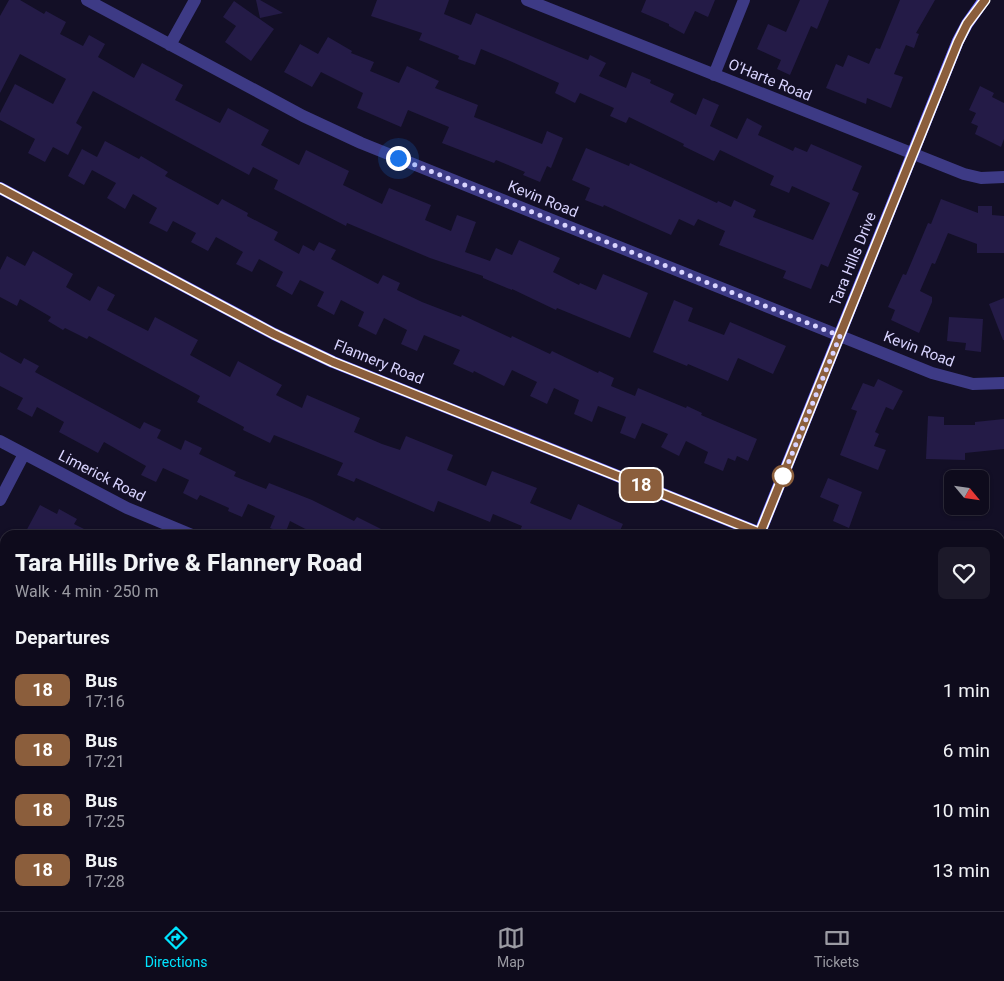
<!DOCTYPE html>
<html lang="en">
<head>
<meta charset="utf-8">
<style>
  body { margin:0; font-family:Roboto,sans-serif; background:#1c1929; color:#f1f3f6; height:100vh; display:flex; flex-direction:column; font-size:19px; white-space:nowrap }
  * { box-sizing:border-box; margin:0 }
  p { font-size:16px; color:#9b9ba3 }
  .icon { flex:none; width:28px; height:28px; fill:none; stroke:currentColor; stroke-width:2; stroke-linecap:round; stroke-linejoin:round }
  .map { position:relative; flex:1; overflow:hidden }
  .side { position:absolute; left:0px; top:530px; width:1005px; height:381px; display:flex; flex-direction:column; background:#0e0b1c; border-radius:15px 15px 0 0; box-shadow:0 1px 4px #0004,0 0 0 1px #2e2b3b }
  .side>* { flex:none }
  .badge { padding:0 10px; border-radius:8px; font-size:18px; line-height:32px }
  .needle { width:32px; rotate:119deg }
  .controls { position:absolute; left:944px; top:470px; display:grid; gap:10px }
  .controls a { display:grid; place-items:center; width:45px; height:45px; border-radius:8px; background:#0e0b1c; box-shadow:0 1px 4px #0004,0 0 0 1px #2e2b3b; font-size:25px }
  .you { position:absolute; width:25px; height:25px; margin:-12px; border:4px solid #fff; border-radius:50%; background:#1a73e8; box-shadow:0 0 0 8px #1a73e833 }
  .map>.badge { position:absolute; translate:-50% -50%; box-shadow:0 0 0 2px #fff }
  h2 { padding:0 15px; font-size:19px; line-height:45px }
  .round { display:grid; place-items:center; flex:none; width:52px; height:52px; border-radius:8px; background:#1c1929 }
  .head { display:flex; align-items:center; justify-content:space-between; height:85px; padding:0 15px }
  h1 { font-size:24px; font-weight:800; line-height:38px }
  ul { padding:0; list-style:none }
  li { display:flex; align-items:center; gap:15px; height:60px; padding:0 15px }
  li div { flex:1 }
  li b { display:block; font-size:19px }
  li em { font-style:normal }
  li .badge { min-width:55px; font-weight:700; text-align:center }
  .menu { display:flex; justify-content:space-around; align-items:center; height:70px; border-top:1px solid #2e2b3b; background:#0e0b1c; font-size:14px; color:#9b9ba3 }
  .menu a { display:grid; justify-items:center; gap:2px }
  .menu .current { color:#00e5ff }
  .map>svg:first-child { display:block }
  .building { fill:#241b47 }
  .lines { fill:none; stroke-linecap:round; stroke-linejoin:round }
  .street { stroke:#3d3a85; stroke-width:12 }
  .secondary { stroke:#6f6bff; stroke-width:12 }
  .line-casing { stroke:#fff; stroke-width:11 }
  .line { stroke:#8b5e3c; stroke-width:8 }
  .walk { stroke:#d9d4ff; stroke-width:5; stroke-dasharray:0 9 }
  .stop-dot { fill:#fff; stroke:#8b5e3c; stroke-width:2.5 }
  .labels { text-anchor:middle; stroke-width:4; stroke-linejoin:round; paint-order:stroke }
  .street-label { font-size:15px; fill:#d9d4ff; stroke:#130f26 }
</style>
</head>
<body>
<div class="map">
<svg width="1004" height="911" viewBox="0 0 1004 911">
  <rect width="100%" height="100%" fill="#130f26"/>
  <!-- building -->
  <path class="building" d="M9,0H20L44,14L46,11L66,22L60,34L83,46L89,35L105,44L98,57L134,78L142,63L183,85L175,100L220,123L228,108L269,130L261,145L299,165L306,150L349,171L343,185L382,204L389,188L431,205L425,220L451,231L457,215L476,222L465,252L490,261L496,248L512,255L519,240L560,258L553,272L579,285L580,283L596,290L603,274L648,293L630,338L557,308L556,310L512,289V290L483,278V276L430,258L347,223L346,226L274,189L278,180L253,167L249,175L93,91L76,123L82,127L68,155L53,147L45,162L28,153L35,139L0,120V113L15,84L53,104L66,79L20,54L0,93V16Z
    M256,0H260L283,13L260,18Z
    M377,0H449L444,14L471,25L476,13L588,60L590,55L606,63L599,76L626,88L632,72L651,80L650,83L674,94L670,102L696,115L703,98L719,105L710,126L737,139L747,118L762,126L758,135L793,151L795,147L807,152L811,144L862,166L852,190L859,193L828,267L821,264L811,289L783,278L786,271L719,245L725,231L698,219L694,226L679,219L671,235L604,205L603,207L585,200L590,188L572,180L586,148L629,166L630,163L717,203L718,201L731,207L734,200L756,210L753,217L813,240L830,203L792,186L789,193L770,185L774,176L720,150L714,161L683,146L684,144L629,117L626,123L610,116L614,108L580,93L575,103L555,93L559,83L510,61L481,49L475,65L458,59L459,56L419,40L422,33L371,16Z
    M646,0H715L708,17L695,11L684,34L669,26V24L641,12Z
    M800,0H829L817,29L811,26L790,75L777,69L781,60L757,49L768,24L786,32Z
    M900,0H935L916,33L919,34L914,48L906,45L894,74L903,77L891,108L867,98L866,104L826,88L836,64L843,67L848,55L869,64L876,48L880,49Z
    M234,1L274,29L251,61L225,42L236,26L223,17Z
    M328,37L352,51L351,53L374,62L370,71L399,83L407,66L439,81L435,88L478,105L474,117L542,144L547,131L563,138L551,168L547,166L540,182L523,175L525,172L496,160L494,163L442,143L449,127L408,110L401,127L357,108L363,93L321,72L312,87L284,72L300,44L318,54Z
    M980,86L994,93L992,97L1004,103V139L1001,147L975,134L978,126L971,123L976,113L969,110Z
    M105,141L139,159L141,156L168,172L165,176L218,205L222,199L248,213L247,216L278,232L274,240L299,254L303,245L314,251L319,242L336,250L331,259L378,284L383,275L400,283L397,290L422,302L461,317L462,315L511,338L512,336L550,354L552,351L598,373L599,371L614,378L611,386L635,396L638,388L686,408L687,406L702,413L701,415L757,439L748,461L737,456L735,461L728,458L723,471L704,463L708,452L686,441L679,456L661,447L668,434L642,423L635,439L620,433L626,417L598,406L592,422L574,414L579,400L554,388L547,404L530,396L537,382L512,370L504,386L474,371L473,373L453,364L460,350L424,335L417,351L401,344L407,330L384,318L376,335L358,326L364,312L341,300L334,315L317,306L324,292L300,280L292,295L276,286L283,272L259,259L252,272L236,264L243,252L216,237L208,251L191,242L196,233L173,221L167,232L149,223L157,208L133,194L125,209L107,198L116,183L92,170L84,185L68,176L82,149L97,157Z
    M941,199L978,213V206H992V215L1004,216V253H977V244L948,233L935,264L932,263L920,291L932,297V302L919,333L891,320L895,310L888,307L903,274L906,275L928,223L931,224Z
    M33,251L73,274L66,287L90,301L98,286L115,295L107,310L148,331L155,317L198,340L190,355L230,377L238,361L282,385L276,395L302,408L307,395L360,418L354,432L382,444L400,450L406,436L453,455L447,470L486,486L492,471L537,488L530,503L571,520L578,504L623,524L618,535H599L589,530L587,535H518L522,526L493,514L490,522L438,501L434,512L356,478L354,482L337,475L343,463L274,435L270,443L243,430L244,427L197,402L200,396L89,336L87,339L65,328L63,330L48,321L51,317L20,299L17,306L0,297V270L7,256L25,266Z
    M1004,298V340H1003L989,304Z
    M674,300L693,308L688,321L724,335L730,322L786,346L773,374L738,358L728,381L688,364L687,366L653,352Z
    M949,317L983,319L981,352L965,350L966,343L947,341Z
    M0,352L21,364L24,358L39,366L35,372L140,429L144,422L161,430L157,438L181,450L185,440L202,448L199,454L236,472L234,476L266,489L269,483L312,500L354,521L357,517L393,535H317L290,521L285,534L270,528L275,516L248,504L242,517L228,511L229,508L200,495L197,500L183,493L189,480L163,468L156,482L141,475L146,466L104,442L98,453L59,432L64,422L37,407L32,417L17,409L23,398L0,386Z
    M878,379L903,391L893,410L886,407L875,432L879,434L874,446L886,450L878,470L840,455L857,411L851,409L863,383L874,387Z
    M928,416L944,417V425H975V422L1004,419V449L965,453V460L926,459Z
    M828,478L862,492L849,528L833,521L839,505L820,497Z
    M40,505L57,514L59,509L77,519L74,524L96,535H24Z"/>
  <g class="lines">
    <!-- street -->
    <path class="street" d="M87,0L303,116L361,143L932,373L973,384L1004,383
      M527,0L964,174L981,178L1004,177
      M170,45L195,0
      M714,75L744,0
      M0,441L127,508L192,535
      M0,500L24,454
      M1000,823H1004
      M193,906V911
      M979,911V906"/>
    <!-- secondary -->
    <path class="secondary" d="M0,188L274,334L333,362L760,533
      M759,535L958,41L967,24L984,0
      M607,911L609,906"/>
  </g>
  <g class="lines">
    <!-- line casing -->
    <g class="line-casing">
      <path id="line" d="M0,188L274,334L333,362L760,533L958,42L967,24L985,0"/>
    </g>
    <!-- line -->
    <use href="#line" class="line"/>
    <!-- walk -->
    <path class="walk" d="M398,158L840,336L783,476"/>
  </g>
  <!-- markers -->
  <circle class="stop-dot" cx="783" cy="476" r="10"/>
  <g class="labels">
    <!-- street labels -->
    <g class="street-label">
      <text transform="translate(770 80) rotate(22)" y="5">O'Harte Road</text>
      <text transform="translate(543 199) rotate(22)" y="5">Kevin Road</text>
      <text transform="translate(853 259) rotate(-68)" y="5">Tara Hills Drive</text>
      <text transform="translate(919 349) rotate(21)" y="5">Kevin Road</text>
      <text transform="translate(379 362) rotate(22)" y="5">Flannery Road</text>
      <text transform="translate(102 476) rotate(27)" y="5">Limerick Road</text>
    </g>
  </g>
</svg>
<div class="controls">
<a><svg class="needle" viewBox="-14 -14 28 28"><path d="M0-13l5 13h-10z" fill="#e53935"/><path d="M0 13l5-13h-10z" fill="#9b9ba3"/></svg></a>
</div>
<div class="you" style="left:398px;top:158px"></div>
<b class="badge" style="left:641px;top:485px;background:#8b5e3c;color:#fff">18</b>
<section class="side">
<div class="head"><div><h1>Tara Hills Drive &amp; Flannery Road</h1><p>Walk · 4 min · 250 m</p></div><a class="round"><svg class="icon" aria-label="heart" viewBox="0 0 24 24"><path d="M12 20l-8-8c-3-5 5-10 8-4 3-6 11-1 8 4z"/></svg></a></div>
<h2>Departures</h2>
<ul>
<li><span class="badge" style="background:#8b5e3c;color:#fff">18</span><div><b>Bus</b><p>17:16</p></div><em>1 min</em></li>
<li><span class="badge" style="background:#8b5e3c;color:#fff">18</span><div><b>Bus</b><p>17:21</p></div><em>6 min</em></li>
<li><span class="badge" style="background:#8b5e3c;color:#fff">18</span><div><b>Bus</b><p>17:25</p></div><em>10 min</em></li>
<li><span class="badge" style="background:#8b5e3c;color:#fff">18</span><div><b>Bus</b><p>17:28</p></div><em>13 min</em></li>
</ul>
</section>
</div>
<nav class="menu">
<a class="current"><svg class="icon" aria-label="directions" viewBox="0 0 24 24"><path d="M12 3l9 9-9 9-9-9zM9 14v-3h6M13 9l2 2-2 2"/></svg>Directions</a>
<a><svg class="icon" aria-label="map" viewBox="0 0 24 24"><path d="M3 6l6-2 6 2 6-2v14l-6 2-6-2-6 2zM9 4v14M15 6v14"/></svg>Map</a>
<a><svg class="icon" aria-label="tickets" viewBox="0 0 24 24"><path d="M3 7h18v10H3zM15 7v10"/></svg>Tickets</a>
</nav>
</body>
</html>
